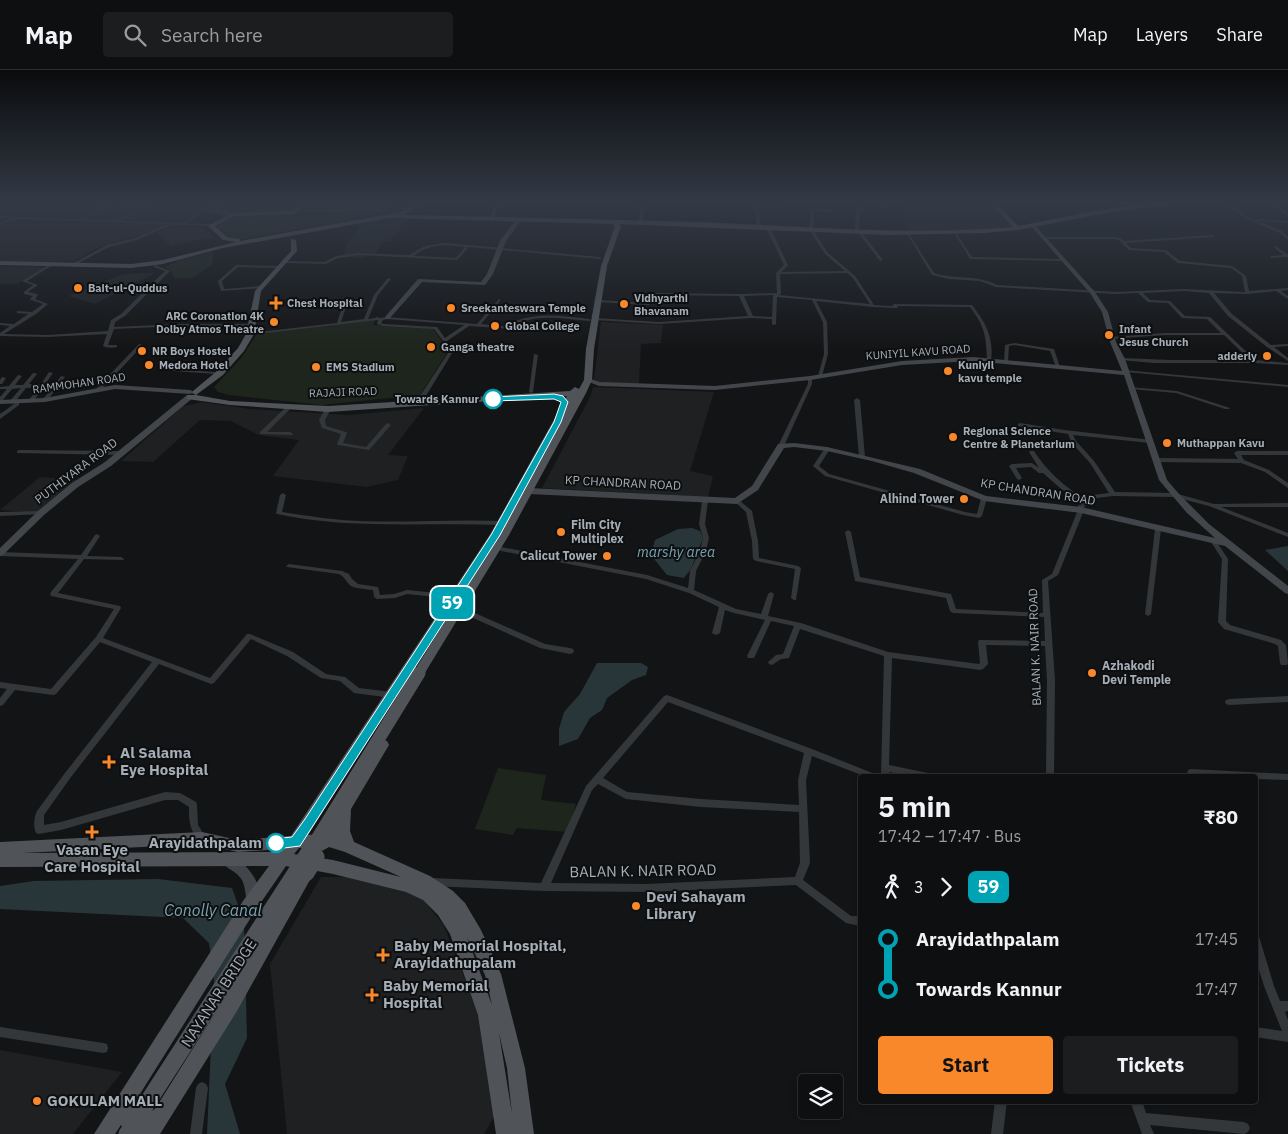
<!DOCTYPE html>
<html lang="en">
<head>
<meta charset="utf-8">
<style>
  body { margin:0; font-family:"IBM Plex Sans",sans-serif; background:#1c1d1e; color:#f1f3f6; height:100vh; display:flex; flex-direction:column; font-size:19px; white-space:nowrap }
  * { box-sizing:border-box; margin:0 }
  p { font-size:16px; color:#9b9c9f }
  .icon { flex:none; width:28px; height:28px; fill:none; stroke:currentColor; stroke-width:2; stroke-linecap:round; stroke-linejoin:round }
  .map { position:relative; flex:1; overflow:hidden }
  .side { position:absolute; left:858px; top:704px; width:400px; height:330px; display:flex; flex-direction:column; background:#0e0f10; border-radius:5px; box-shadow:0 2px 8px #0003,0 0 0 1px #2e2f30 }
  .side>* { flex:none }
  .badge { padding:0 10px; border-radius:8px; font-size:18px; line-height:32px }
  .tools { position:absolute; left:798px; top:1004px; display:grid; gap:10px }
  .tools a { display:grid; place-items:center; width:45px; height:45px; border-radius:5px; background:#0e0f10; box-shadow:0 2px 8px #0003,0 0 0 1px #2e2f30; font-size:25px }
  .map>.badge { position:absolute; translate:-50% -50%; box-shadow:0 0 0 2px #fff }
  .legs { display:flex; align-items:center; gap:8px; height:55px; padding:0 20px; font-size:16px }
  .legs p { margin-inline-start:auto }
  .overview { display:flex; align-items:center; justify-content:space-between; height:85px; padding:0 20px }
  h1 { font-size:28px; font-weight:700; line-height:38px }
  .cta { display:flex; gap:10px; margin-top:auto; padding:10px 20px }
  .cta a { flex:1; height:58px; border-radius:5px; background:#f88829; color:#111; font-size:20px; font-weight:700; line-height:58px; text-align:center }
  .cta a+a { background:#1c1d1e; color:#f1f3f6 }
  ul { padding:0 20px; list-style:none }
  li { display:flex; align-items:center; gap:18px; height:50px; font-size:19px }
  li i { display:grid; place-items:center; width:8px; height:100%; margin:0 6px; background:currentColor }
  li i::after { content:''; width:12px; height:12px; margin:-6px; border:4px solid; border-radius:50%; background:#0e0f10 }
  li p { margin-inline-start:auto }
  li:first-child i { background:linear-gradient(#0000 50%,currentColor 0) }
  li:last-child i { background:linear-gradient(currentColor 50%,#0000 0) }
  header { display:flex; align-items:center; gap:30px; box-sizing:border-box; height:70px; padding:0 25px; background:#0e0f10; border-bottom:1px solid #2e2f30 }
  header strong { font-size:24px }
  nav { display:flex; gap:28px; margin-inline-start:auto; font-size:18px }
  .search { width:350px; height:45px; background:#1c1d1e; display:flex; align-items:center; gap:12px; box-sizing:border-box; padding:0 18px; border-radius:5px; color:#9b9c9f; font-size:19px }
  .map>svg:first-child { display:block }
  .built { fill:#1f2022 }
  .green { fill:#1e251d }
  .water { fill:#293639 }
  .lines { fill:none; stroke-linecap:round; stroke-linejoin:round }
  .street { fill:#34373a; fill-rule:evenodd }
  .secondary { fill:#42464a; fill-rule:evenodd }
  .primary { fill:#505459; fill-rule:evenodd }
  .primary-bridge-far1 { stroke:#505459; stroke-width:13 }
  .primary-bridge { stroke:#505459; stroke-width:17 }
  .line-1 { fill:#00a3b4; stroke:#fff }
  .poi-dot { fill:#f88829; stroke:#0e0f10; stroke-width:2 }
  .stop-1-dot { fill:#fff; stroke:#00a3b4; stroke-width:2.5 }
  .labels { text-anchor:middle; stroke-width:4; stroke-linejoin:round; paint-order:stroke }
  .far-poi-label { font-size:11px; font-weight:bold; fill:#a5aeb6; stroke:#0e0f10; text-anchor:start }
  .far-street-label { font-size:11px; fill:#a5aeb6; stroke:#0e0f10 }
  .far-stop-label { font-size:11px; font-weight:bold; fill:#a5aeb6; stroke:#0e0f10; text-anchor:end }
  .street-label { font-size:12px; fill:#a5aeb6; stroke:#0e0f10 }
  .poi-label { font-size:12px; font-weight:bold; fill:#a5aeb6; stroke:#0e0f10; text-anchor:end }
  .water-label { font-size:14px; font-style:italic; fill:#7aa4b3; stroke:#0e0f10 }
  .near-poi-label { font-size:15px; font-weight:bold; fill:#a5aeb6; stroke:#0e0f10; text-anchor:start }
  .near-stop-label { font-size:15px; font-weight:bold; fill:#a5aeb6; stroke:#0e0f10; text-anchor:end }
  .near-street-label { font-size:15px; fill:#a5aeb6; stroke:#0e0f10 }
  .near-water-label { font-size:16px; font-style:italic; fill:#7aa4b3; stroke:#0e0f10 }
</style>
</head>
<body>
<header>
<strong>Map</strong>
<div class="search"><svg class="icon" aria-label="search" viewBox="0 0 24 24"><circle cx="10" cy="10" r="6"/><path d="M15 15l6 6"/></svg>Search here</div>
<nav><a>Map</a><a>Layers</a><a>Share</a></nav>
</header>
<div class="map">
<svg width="1288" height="1064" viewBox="0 0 1288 1064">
  <rect width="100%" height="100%" fill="#131415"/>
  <!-- built -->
  <path class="built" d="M0,132H214L211,140L181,154L98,177L75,191L0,193Z
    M221,132H304L295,141L286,142H227L218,139Z
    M902,132H990L1014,157L985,160L909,161L904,151Z
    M385,149H407L391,171L382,172L376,183H368L365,188L343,187L346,175L362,152Z
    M170,156L203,157L214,167L171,176L158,163Z
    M0,196L45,197L17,214H0Z
    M155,203L95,234L68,226L123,204Z
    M601,252L663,255L661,273L641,274L639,315L606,313L594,310Z
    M593,317L714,322L690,401L713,406L708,427L542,418L590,327Z
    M201,332L250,339L348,345L424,338L388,385L408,386L398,410L367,417L273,406L299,370L259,365L231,351L200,350L153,392L121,391L182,337Z
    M40,407L78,410L40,443L0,440Z
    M321,807H367L418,824L443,854L484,956L496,1043L484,1064H287L270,894Z
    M0,980L122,1002L73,1064H0Z"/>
  <!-- green -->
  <path class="green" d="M396,132H421C409,142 394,143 378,145L244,169H230L217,157L223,150L234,145L388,143Z
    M213,182L212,195L192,208H175L171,201L165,197L180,190Z
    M375,250L373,255L432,258L449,280L420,325L321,335L229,325L218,322L214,317L242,287L257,264Z
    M498,698L546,705L541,730L576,734L567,762L517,758L513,765L475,759Z"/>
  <!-- water -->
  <path class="water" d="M313,132H394L386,142H304Z
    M692,458L700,461L703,468L691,499L684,508L667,505L651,485L655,470L678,459Z
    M1288,476V501L1265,480Z
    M597,593H641L648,597L646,605L632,610L607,628L602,640L590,648L578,669L559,676V659L564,642L580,624Z
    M158,809L232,818L244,852L247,968L225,1014L240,1064H207L214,911L209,873L183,848L0,839V816L34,811Z"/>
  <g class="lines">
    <!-- street -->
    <path class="street" d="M100,132L147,134L151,132H155L121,151L183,153L199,143L200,145L187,153L211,154L213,155L211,156L184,155L182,156L180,155L14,149V150L0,155V153L11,148H0V146L80,149L110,134ZM115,134L144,136L117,150L85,149Z
      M637,132H641L644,143L642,153L640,154L638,153L640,143Z
      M754,132H758V134L786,133V132H790V134L788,135L758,136L761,157L759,158L757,157Z
      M1223,132H1227L1247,146L1256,150L1258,149L1288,151V153L1258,151L1282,161L1288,167V170L1280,163L1245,148Z
      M1269,132H1273L1288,143V146Z
      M863,133H884L889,139L886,140L883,135H865L863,141L860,142L859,160H860L882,189V191H880L858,162L855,161L856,141L861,139Z
      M215,136L216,138L210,141L230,145L228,146L205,142Z
      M811,139L835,140L837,141L835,142L814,141L813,159L827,182L855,206L874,235L892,236L894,234L972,235C986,253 994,268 991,291L987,290C986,265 985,257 970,237L898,236L897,238H896L873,237L816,231L827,252L828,284L822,306L820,307L818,306L824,284L823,252L812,230L777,227L776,254L774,255L772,254V249L751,248L659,254L595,250L593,249L595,248L659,252L748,246L739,226L656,225L649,235H648L598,232L596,231L598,230L647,233L654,223H655L741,224L777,223L776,203L784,195L766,158L768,157L770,158L788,195L781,202L845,201L825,184L809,159ZM847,203L853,208L870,234L779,225L781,224L780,204ZM773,225L772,247L753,246L744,226Z
      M166,155L169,156L137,170L109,177L73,196L70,195L107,175L135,168Z
      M953,161H955L972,187L1062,189L1064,190L1062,191L970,189Z
      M906,162H908L934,203C956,210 976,204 997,215L1116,222L1183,219L1245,222L1242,206L1231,198L1178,193L1164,182L1129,180L1119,170L1115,169H1044L1042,168L1044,167H1115L1121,168L1124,171L1214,165V167H1213L1126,173L1131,178L1166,180L1180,191L1232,196L1246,206L1249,221L1288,218V220L1281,221L1288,226V229L1276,221L1247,224L1214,223L1232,244L1271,275L1288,274V276L1274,277L1288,288V291L1267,277L1228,246L1209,223L1183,221L1143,223L1150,230L1170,231L1185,246L1210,247L1255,290L1288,293V295L1255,293H1154L1120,290V288H1122L1170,290H1250L1224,265H1164L1110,269V268L1112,267L1164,263H1221L1207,249L1182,248L1168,233L1148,232L1138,223L1116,224L996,217L980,211L949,209L932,205Z
      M445,173L600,187L602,188L600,189L469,177L457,190L359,185L338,188L326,194L286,193L284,192L286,191L325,192L336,186L359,183L409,185L423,177L431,175ZM445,175L465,177L456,188L414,186C423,178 433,176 445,175Z
      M1276,176L1288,185V188L1286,187L1271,188V186H1272L1283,185L1275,178L1274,177Z
      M50,194H51V196L27,211L38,215L28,222L37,224L38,225L35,229L48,234L36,244L4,264L48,265L108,261L111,250L121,244L165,201L154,197V195H155L170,201L125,246L115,252L114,257L181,254H252L254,255L252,256H181L114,259L108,275H117V277C113,278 106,278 103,276L107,264L48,267L0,266V263L10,256L0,255V253L14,254L28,244L17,243V241L32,242L43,234L31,230L30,229L33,226L24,224V222L33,215L22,211Z
      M236,195L279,196L281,197L279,198L238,197L222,211L224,219L261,216H262V218L221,221L218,211Z
      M388,208L391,209L378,225L368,249L375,248L377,247L380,248L387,247L477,254L499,229H500V231L481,254L513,257L515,251C540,242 564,246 589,249L591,250L589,251C565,249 542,244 519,253L517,258L515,259L469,256L447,271L454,280L424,329L421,331L418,329L450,280L434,259L383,256L377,254L378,250L250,265L248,264L250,263L337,253L344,231L346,230L348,231L341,252L364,249L374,225ZM387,249L464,255L445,268L437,257L384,254L381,253L383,250Z
      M1014,273L1054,279L1060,297L1058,298L1056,297L1050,281L1014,275L1009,276L1008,291L1004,292L1005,275Z
      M139,274L143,275L99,322H95V320Z
      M534,284L538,285L533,322L531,323L529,322Z
      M172,299L215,302L217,303L215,304L174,301L172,300Z
      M1124,300L1288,315V317L1126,302L1124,301Z
      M49,302L53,303L46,313H56L61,306L65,307L47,331L45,332L42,330L54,316H44L33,332H29L28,331L39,317L26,318L14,333L12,334L9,332L21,318L12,319L2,331L0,332V327L7,319H0V317L9,316L18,305L22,306L15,315H23L33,303H35L37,304L29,314H41Z
      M2,307L6,308L2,314H0V310Z
      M808,307L812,308V314L784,376L783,377H779L778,376L808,314Z
      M1129,317L1177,321L1230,338L1229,339H1225L1176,323L1131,319L1129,318Z
      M857,328L860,330L865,387L862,389L859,387L854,330Z
      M17,332L19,333V335L0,349V344Z
      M289,335L292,337L267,362H290L293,364L292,365L260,364V362L287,336Z
      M328,337L331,339L325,350L326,356L346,362L347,363L343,373L366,377L386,354L388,353L391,355L369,380L338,375L337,374L341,364L322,358L319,350L325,339Z
      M1020,353L1064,360L1152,370L1153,371L1150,373L1073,365L1076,371L1094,391L1115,422L1174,423L1214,434L1288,433V437H1221L1288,463V467L1209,436L1174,427L1113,426L1097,428L1083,438L1084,440L1058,505L1048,511L1055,610L1054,706H1046L1047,610L1045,576L986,575L988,594L983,599L980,600L892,588L889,695L928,703L931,704L932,706H911L889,702V706H881L884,586L800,559L789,588L781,589L772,595L769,594L768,592L776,585L783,584L794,556L771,551L755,586L754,588H748L747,586L765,550L734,543L725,540L720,563L716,565L712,563L719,537L689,523L646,509L501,481L498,479L501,477L647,505L688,518L690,501L700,481L703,468L699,454L702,431L705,429L708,431L705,454L709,468L706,481L696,501L694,520L736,539L761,544L768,524L771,522L774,524L768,546L801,553L888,582L979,594L980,593L978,572L979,570L1045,571L1044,547L953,543L950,541L946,528L855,511L845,462L848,460L851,462L860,507L951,524L956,539L1043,543L1042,510L1052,504L1078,440L1077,437L1081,433L1060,418L1043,403H1039L1031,397L1016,398L1022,408L1019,410L1017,409L1009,396L1012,394L1032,393L1039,398L1029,382L1030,381H1034C1047,402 1065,416 1085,430L1093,425L1109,423L1090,393L1072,373L1068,364L1018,356V354Z
      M827,377L830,379L819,396L829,404L965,442L977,444L981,428L984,426L986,427L987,428L982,446L979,448L963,445L825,406L813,396L825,378Z
      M19,380L121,381L124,383L121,385L17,383V381Z
      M1237,381H1288V385H1241L1244,390L1269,400L1288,413V418L1265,402L1241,393L1156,392L1153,390L1156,388L1238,389L1234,383Z
      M283,423L286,425L282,442C308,446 333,450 359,451C407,453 454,449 502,451L505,453L502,455C427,452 351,460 277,444L276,443L280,425Z
      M737,429L739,430L752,441L758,471L759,488L798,496L801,498L796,530H794L791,528L795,499L756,491L753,489L752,471L746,442L735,432L734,431Z
      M41,441L43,442L44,443L43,444L0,446V442Z
      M1158,457L1161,459L1151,544L1148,546L1145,544L1155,459Z
      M97,464L100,466L87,486L121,487L124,489L123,490L84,489L58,523L120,536L121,538L103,568L210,608L247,564H250L293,582L326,604L345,607L359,618L392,622L395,623L396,625L395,627L392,628L354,623L340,611L321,608L287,586L251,569L214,613L211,614L159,594L71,707L44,745V755L61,752L165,722L180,723L196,732L197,735L198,755L206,768L205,771C200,772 199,770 195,766C189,755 189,749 189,737L178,730H165L61,760L39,764L36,763C33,757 34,747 37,741L65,703L152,592L100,572L56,624L53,625L15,620L3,635L0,636V628L7,619L0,618V612L51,619L96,567L114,539L51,526L50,524L51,522L78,489L0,486V482L81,485L95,465Z
      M1214,470L1216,471L1228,489L1226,551L1230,555L1281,570L1286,575L1288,593L1287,595H1281L1280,593L1278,576L1275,574L1224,559L1218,552L1222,489L1211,472Z
      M289,494L342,501L349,504L352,509L358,514L378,517L380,525L394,524L407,520L456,525L459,527L456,529L407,524L395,528L377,529L374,527L373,520C366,519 357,519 351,516C346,512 345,507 339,504L287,497L286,496Z
      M462,539H466L545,574L570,578L573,579L574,581L573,583L570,584L540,578L462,543L461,541Z
      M667,625L812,679L875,704L876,706H864L812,686L806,710L810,793L803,810L851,846H860V856L846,853L796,815L647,822L544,821L432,816L429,815L427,812L429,809L432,808L541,813L586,716L664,626ZM668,632L804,683L798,710L799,735L701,729L627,722L603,708ZM598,714L626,729L701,737L799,742L800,793L795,807L647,814L551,813L592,720Z
      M1288,626V632L1229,635L1226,634L1225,632L1226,630L1229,629Z
      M1191,699L1288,704V710L1255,709V706H1187L1188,700Z
      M1255,865L1259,867L1260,870L1274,916L1280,931H1288V941L1285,942L1288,950V972L1255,967V957L1282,961L1264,916L1255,887Z
      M0,957L103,973L107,974L108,978L107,982L103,983L0,967Z
      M202,1012L206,1014L208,1018L202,1064H190L196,1018L198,1014Z
      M995,1031H1007L1003,1064H991Z
      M1130,1031H1142L1146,1043L1244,1052L1248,1054L1250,1058L1248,1062L1244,1064L1150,1055L1154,1064H1142Z"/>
    <!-- secondary -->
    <path class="secondary" d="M215,132H219L218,138L232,144V146L213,140Z
      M496,132H500L494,148L490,149Z
      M517,148L522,149L506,171L493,204L485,215L422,212L389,249H385V247L418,209L481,212L487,204L500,171Z
      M1033,153L1095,222L1108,242L1116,272L1125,289L1167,410L1179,424L1209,454L1288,516V524L1285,523L1225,476L1081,443L984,431L914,403L872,391L827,381L794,377L784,378L758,420L737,434L529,424L525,421L529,418L735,428L752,416L778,374L794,373L827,377L920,399L986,426L1081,437L1215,468L1187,443L1159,410L1124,305L973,291L902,295L810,310L715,320L599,316L584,310L588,308L600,312L715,316L810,306L902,291L973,287L1122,301L1110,272L1102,242L1090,223L1031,156Z
      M115,315L190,320L194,322L190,324L115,319L45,332L0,334V330L45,328Z
      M187,325L194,327L111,396L78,417L44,445L3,485L0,486V478L38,441L72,413L105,392Z
      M228,784C245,790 266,816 258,834L253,836L248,834C245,827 246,818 242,810C237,801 225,799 221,790L223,786Z"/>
    <!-- primary -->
    <path class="primary" d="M304,132H310L295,144L234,146L215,156L227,167L240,169V171L389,144C404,145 411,132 427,132L404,145C502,147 601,149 699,152C803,156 908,166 1013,157L989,132H995L1018,156C1075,145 1132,131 1190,132L1118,141L1017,160L984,163L888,165L619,154L621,156L607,196L594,279L592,310L586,323L509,465L423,606H415L413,603L443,554L308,765L321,764L377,671L382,670L387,671L389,675L351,739L350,761L354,772L430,806L453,821L465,833L481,860L501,904L525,998L534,1064H496L478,945L450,864L438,845L423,830L406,822L333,804L312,800L314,803L311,808L237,941L160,1064H130L121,1055L115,1064H94L243,831L269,796L0,797V772L202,762L238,770L291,766L491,463L567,326L328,342L230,335L187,329V325H196L192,323L193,321L217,301L238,278L246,264L255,221L291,181V169L296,170L297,181L261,221L254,264L244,281L223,305L196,325L230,331L328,336L570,321L575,317L579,319L584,310L586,279L601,196L615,156L613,154L389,148L223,178L163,194L131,198L0,195V191L131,194L163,190L236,172L223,170L208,156L231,143L292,141ZM202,774L238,782L281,779L279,782L22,783ZM316,777L322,781L329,777L345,782L401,807L333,790L294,784L299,778ZM286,796L300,799L224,929L155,1039L144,1045L138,1046V1027L255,841ZM467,867L485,905L492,935ZM499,963L507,998L512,1044Z
      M1279,132H1288V134Z"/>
    <!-- primary-bridge-far1 -->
    <path class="primary-bridge-far1" d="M314,774L419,603"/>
    <!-- primary-bridge -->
    <path class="primary-bridge" d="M306,803L316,787
      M127,1064L315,773"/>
  </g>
  <!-- sky -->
  <linearGradient id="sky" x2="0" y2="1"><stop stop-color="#0a0b0c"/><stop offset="0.47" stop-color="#333a46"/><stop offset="1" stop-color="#333a46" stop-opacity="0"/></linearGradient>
  <rect width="1288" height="281" fill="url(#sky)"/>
  <!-- line-1 -->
  <path class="line-1" d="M554,324L563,326L568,332L561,352L500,465L300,776L276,779L272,777L270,773L272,769L292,767L305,749L491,465L554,352L561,332L554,329L493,331L490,329L493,327Z"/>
  <!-- markers -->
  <g class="poi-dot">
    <circle cx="78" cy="218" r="5"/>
    <path d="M273.5 225.5h5v5h5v5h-5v5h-5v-5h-5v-5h5z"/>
    <circle cx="624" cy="234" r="5"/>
    <circle cx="451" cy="238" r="5"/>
    <circle cx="274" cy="252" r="5"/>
    <circle cx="495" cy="256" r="5"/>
    <circle cx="1109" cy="265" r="5"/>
    <circle cx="431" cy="277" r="5"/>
    <circle cx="142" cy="281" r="5"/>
    <circle cx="1267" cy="286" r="5"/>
    <circle cx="149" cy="295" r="5"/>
    <circle cx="316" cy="297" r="5"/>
    <circle cx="948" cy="301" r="5"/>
    <circle cx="953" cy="367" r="5"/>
    <circle cx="1167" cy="373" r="5"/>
    <circle cx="964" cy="429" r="5"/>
    <circle cx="561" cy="462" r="5"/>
    <circle cx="607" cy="486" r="5"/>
    <circle cx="1092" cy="603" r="5"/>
    <path d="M106.5 684.5h5v5h5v5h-5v5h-5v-5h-5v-5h5z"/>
    <path d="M89.5 754.5h5v5h5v5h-5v5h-5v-5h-5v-5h5z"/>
    <circle cx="636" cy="836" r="5"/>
    <path d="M380.5 877.5h5v5h5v5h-5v5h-5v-5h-5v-5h5z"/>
    <path d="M369.5 917.5h5v5h5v5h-5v5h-5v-5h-5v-5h5z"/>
    <circle cx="37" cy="1031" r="5"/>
  </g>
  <g class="stop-1-dot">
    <circle cx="493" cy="329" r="9"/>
    <circle cx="276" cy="773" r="9"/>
  </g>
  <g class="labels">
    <!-- far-poi labels -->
    <g class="far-poi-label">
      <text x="88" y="222">Bait-ul-Quddus</text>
      <text x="634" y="232">Vidhyarthi<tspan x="634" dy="13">Bhavanam</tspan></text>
      <text x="287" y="237">Chest Hospital</text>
      <text x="461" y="242">Sreekanteswara Temple</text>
      <text x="264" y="250" text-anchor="end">ARC Coronation 4K<tspan x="264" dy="13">Dolby Atmos Theatre</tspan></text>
      <text x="505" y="260">Global College</text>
      <text x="1119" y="263">Infant<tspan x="1119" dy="13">Jesus Church</tspan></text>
      <text x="441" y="281">Ganga theatre</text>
      <text x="152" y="285">NR Boys Hostel</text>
      <text x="1257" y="290" text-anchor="end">adderly</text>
      <text x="159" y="299">Medora Hotel</text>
      <text x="958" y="299">Kuniyil<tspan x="958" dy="13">kavu temple</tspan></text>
      <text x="326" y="301">EMS Stadium</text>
      <text x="963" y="365">Regional Science<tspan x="963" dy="13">Centre &amp; Planetarium</tspan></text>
      <text x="1177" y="377">Muthappan Kavu</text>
    </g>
    <!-- far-street labels -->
    <g class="far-street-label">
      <text transform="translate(918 282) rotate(-4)" y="4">KUNIYIL KAVU ROAD</text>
      <text transform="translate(79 313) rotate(-8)" y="4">RAMMOHAN ROAD</text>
      <text transform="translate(343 322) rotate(-2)" y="4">RAJAJI ROAD</text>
    </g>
    <!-- far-stop labels -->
    <g class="far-stop-label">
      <text x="479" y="333">Towards Kannur</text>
    </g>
    <!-- street labels -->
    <g class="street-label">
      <text transform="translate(76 401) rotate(-37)" y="4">PUTHIYARA ROAD</text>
      <text transform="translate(623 413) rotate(3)" y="4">KP CHANDRAN ROAD</text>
      <text transform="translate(1038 422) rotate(9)" y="4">KP CHANDRAN ROAD</text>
      <text transform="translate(1035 577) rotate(-92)" y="4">BALAN K. NAIR ROAD</text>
    </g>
    <!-- poi labels -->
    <g class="poi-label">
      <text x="954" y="433">Alhind Tower</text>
      <text x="571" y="459" text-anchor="start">Film City<tspan x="571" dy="14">Multiplex</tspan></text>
      <text x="597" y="490">Calicut Tower</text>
      <text x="1102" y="600" text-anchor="start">Azhakodi<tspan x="1102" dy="14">Devi Temple</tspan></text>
    </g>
    <!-- water labels -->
    <g class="water-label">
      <text x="676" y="487">marshy area</text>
    </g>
    <!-- near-poi labels -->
    <g class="near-poi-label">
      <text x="120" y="688">Al Salama<tspan x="120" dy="17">Eye Hospital</tspan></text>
      <text x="92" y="785" text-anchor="middle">Vasan Eye<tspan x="92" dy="17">Care Hospital</tspan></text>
      <text x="646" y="832">Devi Sahayam<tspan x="646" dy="17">Library</tspan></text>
      <text x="394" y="881">Baby Memorial Hospital,<tspan x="394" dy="17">Arayidathupalam</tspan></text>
      <text x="383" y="921">Baby Memorial<tspan x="383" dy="17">Hospital</tspan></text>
      <text x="47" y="1036">GOKULAM MALL</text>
    </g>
    <!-- near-stop labels -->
    <g class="near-stop-label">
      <text x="262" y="778">Arayidathpalam</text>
    </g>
    <!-- near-street labels -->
    <g class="near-street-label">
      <text transform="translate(643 801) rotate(-1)" y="5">BALAN K. NAIR ROAD</text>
      <text transform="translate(219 923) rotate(-57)" y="5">NAYANAR BRIDGE</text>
    </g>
    <!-- near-water labels -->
    <g class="near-water-label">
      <text x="213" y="846">Conolly Canal</text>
    </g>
  </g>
</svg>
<div class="tools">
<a><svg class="icon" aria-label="layers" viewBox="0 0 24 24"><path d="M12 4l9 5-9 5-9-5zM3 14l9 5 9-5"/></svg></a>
</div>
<b class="badge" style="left:452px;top:533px;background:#00a3b4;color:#fff">59</b>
<section class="side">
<div class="overview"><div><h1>5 min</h1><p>17:42 – 17:47 · Bus</p></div><b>₹80</b></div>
<div class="legs"><svg class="icon" aria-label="walk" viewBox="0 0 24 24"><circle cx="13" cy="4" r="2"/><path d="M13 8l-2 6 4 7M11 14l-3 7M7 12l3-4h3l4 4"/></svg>3<svg class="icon" aria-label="forward" viewBox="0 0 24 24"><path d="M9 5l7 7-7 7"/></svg><b class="badge" style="background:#00a3b4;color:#fff">59</b></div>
<ul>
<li><i style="color:#00a3b4"></i><b>Arayidathpalam</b><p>17:45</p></li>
<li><i style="color:#00a3b4"></i><b>Towards Kannur</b><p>17:47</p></li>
</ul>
<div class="cta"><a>Start</a><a>Tickets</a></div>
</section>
</div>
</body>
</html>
